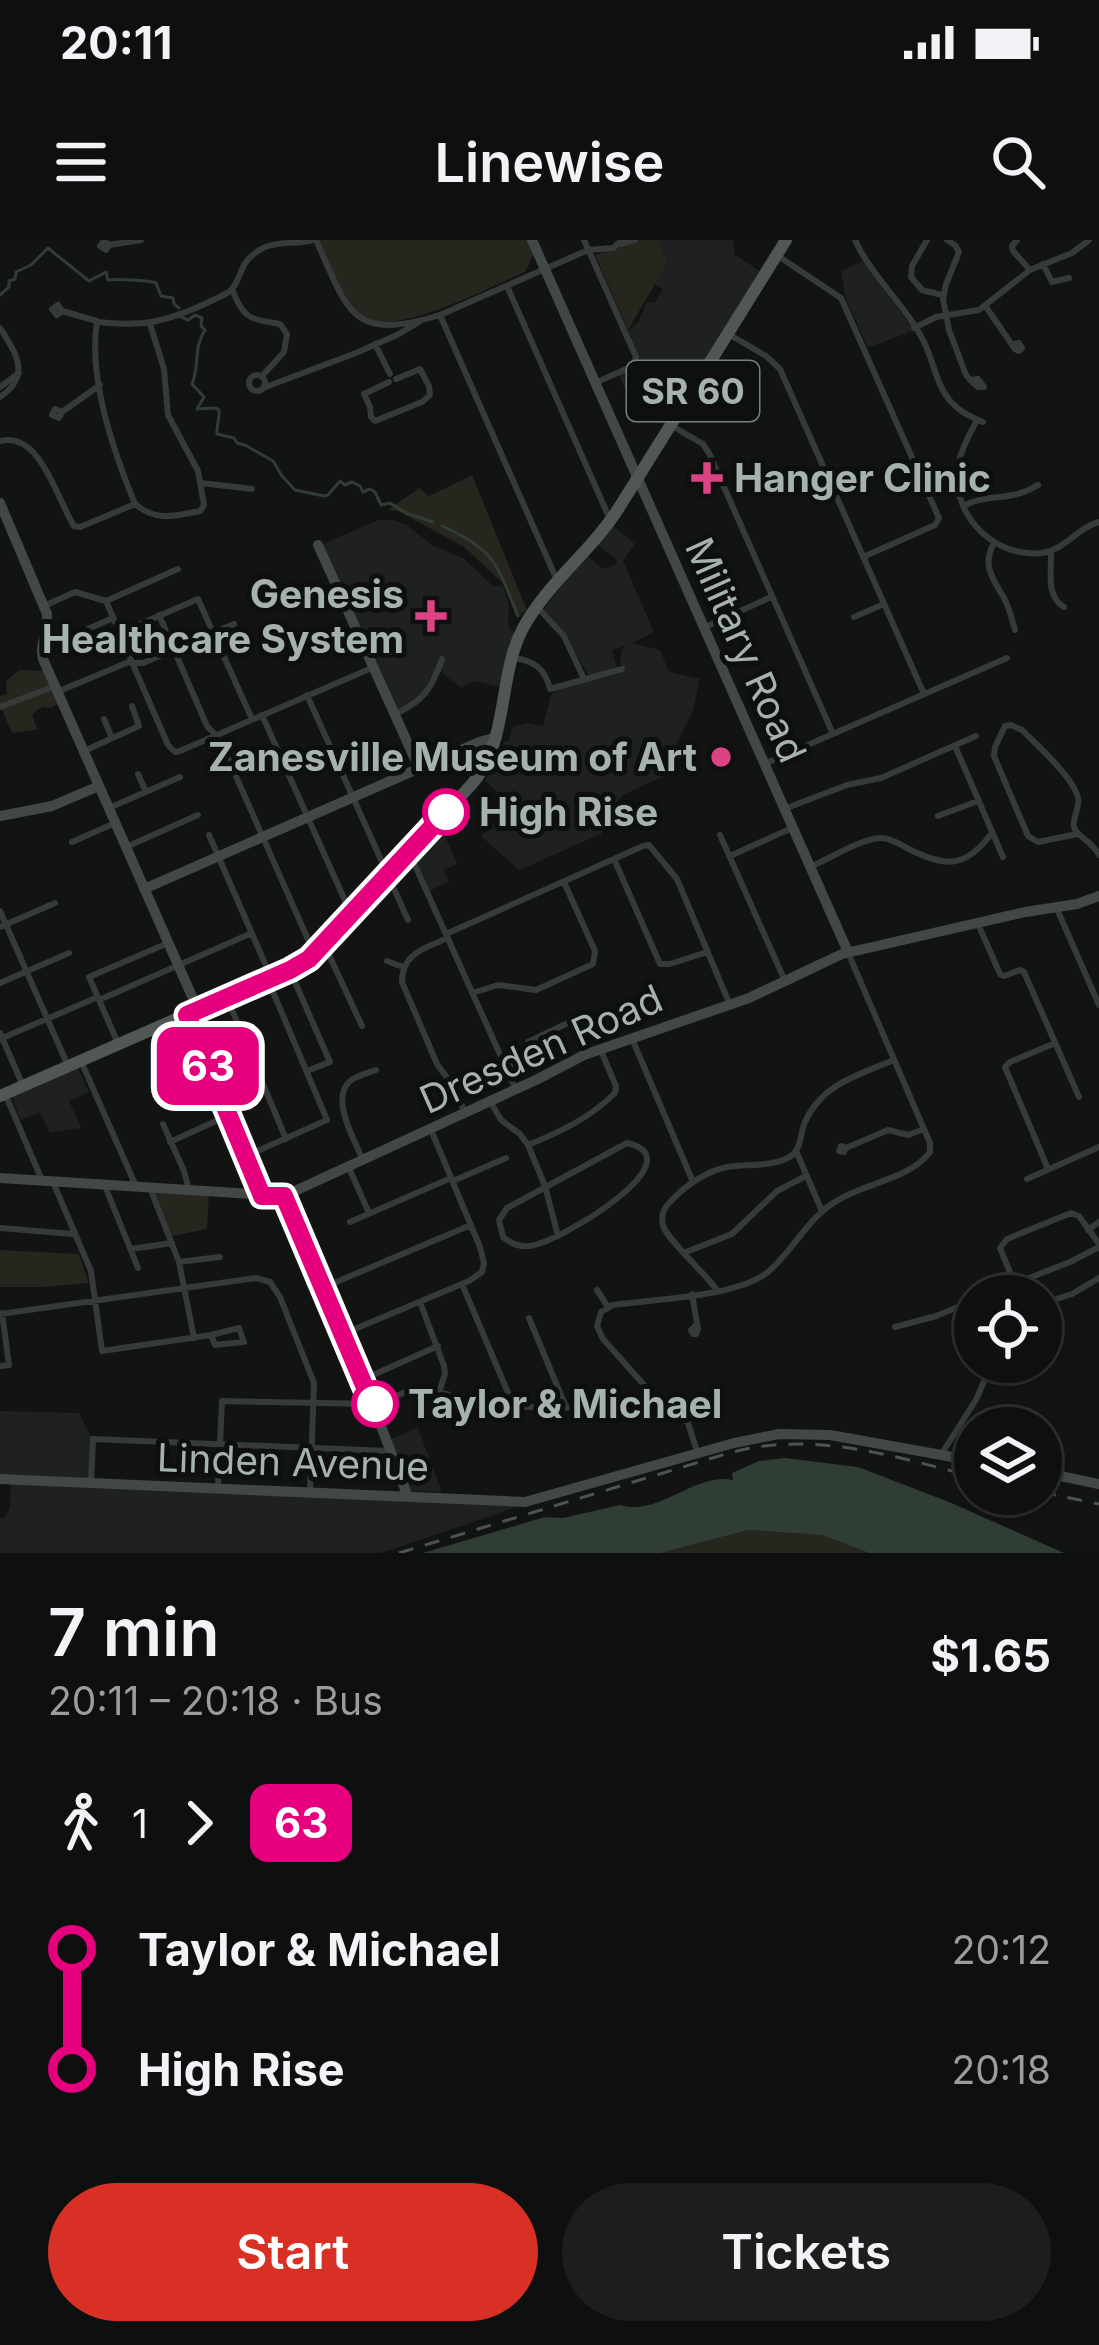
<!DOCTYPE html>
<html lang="en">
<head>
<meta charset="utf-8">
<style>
  body { margin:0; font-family:Inter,sans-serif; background:#1c1d1d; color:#f1f3f6; height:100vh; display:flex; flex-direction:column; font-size:45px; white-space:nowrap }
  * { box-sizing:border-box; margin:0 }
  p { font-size:39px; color:#9b9c9e }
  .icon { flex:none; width:66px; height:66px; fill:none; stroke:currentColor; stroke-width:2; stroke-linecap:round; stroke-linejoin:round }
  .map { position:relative; height:1313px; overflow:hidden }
  .details { display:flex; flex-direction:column; background:#0e0f0f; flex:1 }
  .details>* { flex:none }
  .badge { padding:0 24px; border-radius:18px; font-size:42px; line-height:78px }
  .controls { position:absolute; left:954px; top:1035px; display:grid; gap:24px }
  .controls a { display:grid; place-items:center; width:108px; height:108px; border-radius:50%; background:#0e0f0f; box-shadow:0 3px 9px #0004,0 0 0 3px #2e2f2f; font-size:60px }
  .map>.badge { position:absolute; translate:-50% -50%; box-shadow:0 0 0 6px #fff }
  .legs { display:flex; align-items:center; gap:18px; height:132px; padding:0 48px; font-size:39px }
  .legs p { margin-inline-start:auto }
  .summary { display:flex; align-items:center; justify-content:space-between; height:204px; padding:0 48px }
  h1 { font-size:66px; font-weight:600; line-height:90px }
  .cta { display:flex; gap:24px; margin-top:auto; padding:24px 48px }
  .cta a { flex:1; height:138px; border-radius:72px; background:#d93025; color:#fff; font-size:48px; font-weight:600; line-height:138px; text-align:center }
  .cta a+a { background:#1c1d1d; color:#f1f3f6 }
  ul { padding:0 48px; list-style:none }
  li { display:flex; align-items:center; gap:42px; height:120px; font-size:45px }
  li i { display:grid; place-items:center; width:18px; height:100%; margin:0 15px; background:currentColor }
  li i::after { content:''; width:30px; height:30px; margin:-15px; border:9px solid; border-radius:50%; background:#0e0f0f }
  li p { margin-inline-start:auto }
  li:first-child i { background:linear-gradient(#0000 50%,currentColor 0) }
  li:last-child i { background:linear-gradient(currentColor 50%,#0000 0) }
  .status { display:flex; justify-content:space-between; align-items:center; height:84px; padding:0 60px; background:#0e0f0f; direction:ltr }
  .status svg { height:33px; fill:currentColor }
  header { display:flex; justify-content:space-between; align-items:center; height:156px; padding:0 48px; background:#0e0f0f; font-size:54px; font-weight:600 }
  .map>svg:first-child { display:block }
  .built { fill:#1f2120 }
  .green { fill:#26261f }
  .water { fill:#2f3d34 }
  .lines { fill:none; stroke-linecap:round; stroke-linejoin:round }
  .stream { stroke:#2f3d34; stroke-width:3 }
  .street { stroke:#363a39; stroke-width:6 }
  .secondary { stroke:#424846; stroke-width:10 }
  .primary { stroke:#505755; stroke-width:12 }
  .rail { stroke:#4d5351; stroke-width:3; stroke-dasharray:15 12; stroke-linecap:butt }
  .line-1-casing { stroke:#fff; stroke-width:27 }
  .line-1 { stroke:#e6007e; stroke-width:18 }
  .poi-dot { fill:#db4384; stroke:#0e0f0f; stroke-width:4.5 }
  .stop-1-dot { fill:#fff; stroke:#e6007e; stroke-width:6 }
  .labels { text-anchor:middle; stroke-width:10; stroke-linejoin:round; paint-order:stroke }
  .shield { fill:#0e0f0f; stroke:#78827e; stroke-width:3 }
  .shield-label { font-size:36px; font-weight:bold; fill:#a6b3ad }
  .poi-label { font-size:39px; font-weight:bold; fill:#a6b3ad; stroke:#0e0f0f; text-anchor:end }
  .street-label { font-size:39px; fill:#a6b3ad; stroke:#0e0f0f }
  .stop-label { font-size:39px; font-weight:bold; fill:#a6b3ad; stroke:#0e0f0f; text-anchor:start }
</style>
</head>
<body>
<div class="status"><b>20:11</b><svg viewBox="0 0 49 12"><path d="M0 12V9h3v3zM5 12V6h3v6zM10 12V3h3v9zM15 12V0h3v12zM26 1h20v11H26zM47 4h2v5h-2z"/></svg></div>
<header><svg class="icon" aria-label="menu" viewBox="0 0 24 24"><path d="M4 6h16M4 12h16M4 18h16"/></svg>Linewise<svg class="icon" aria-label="search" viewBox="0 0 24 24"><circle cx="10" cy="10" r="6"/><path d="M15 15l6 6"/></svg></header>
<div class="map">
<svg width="1099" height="1313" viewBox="0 0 1099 1313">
  <rect width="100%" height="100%" fill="#121414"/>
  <!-- built -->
  <path class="built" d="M658,0H733L735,15L762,32L665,189L645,146L627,153L619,135L640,124L627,92L639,81L646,63L655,62L663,50L655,44L668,22Z
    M862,21L914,90L868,108L846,59L841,31Z
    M379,280H393L407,285L433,306L463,318L493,346H503L509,366L508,387L514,392L509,408L502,447L474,441L461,448L437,429L420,457L398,471L322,307L325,303Z
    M610,283L635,304L623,321L654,392L632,403L660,410L669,432L700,439L693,470L660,538L622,555L601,594L519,630L481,596L508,572L507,562L485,540L502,513L504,501H509L512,487L527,483L543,486L551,455L556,450L623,430L620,421L622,409L627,405L612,410L617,427L588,436L565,392L544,372V368L586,315L603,329L617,324L616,319L595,303Z
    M440,585L457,624L444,630L449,642L429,651L414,615Z
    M185,782L199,815L183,823L186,833L168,841L160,822L164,819L154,795Z
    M78,828L89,852L69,861L81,888L50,893L40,872L20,880L12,856Z
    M0,1171L79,1173L91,1197L90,1246L523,1265L381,1313H0V1278H4L10,1268L11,1245L9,1242H0Z
    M418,1188L442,1252L411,1251L391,1199Z"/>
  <!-- green -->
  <path class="green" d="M319,0H528L534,13L525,32C492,46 399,95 366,79C345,69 329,21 319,0Z
    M640,0H658L668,22L628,90L595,15Z
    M472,235L527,370L516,377L506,346L464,307L398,271L388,270L419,248L429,256Z
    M20,430L46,431L60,463L51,468L43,467L32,474L37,489L35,490L12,493L0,465V456L7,454L6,441Z
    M154,953L209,954L207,989L172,996Z
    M0,1010L79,1014L89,1043L41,1047H0Z
    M748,1290L822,1295L869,1313H661Z"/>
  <!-- water -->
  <path class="water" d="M785,1218L858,1227L949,1262L1064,1313H869L822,1295L748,1290L661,1313H423L545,1277L563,1278L620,1265C659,1277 695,1232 733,1240L732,1233L759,1221Z"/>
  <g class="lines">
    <!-- stream -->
    <path class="stream" d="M0,55L9,47V41L15,39L16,32L31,25L48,8L89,41L106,32L108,40C114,39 149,40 156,43L161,56L173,58L174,64L179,68
      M181,77L188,80L195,75L202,78L201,86L205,90C193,107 200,125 192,144L204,157L197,169L216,168L219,170C220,178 216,187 217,194L234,198L237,203L245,205L273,221L282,236L295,250L324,256L328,255L340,241L345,245L352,242L360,246L363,252L370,249L375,252L381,265L390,263L406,273L433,282
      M442,286C496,310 497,325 518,376"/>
    <!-- street -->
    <path class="street" d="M316,0C349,73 351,102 440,75L556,338
      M584,0L636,117L633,126L595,143
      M855,0C873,39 906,65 924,102C934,122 936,145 951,162C960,172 971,177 983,182
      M927,0L912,26L911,37L922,50L942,55
      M947,0L955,5L959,12L946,44L943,59L949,90L966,135C970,140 973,144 978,147H984L978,139L970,140
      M1017,0L1012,6L1013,11L1030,30
      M620,4L635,0
      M109,5L106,10L100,6L104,1L109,5L141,0
      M778,16L841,58L939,278L935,285L863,317
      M1043,24L1052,42L1069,38
      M507,46L608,275
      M232,49C243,79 250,79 280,84L287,94L284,112L262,136
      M986,67L1015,109L1019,111L1022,108L1019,103L1013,104
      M62,71L57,75L52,69L58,65L62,71L97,81
      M440,75L588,10L613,8L622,0
      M0,88C17,114 31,136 0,157
      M914,88L936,77L979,70L1030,30L1072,13L1089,0
      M730,95L766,116L780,129L924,454
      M375,104L390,134
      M249 143a8 8 0 1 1 16 0a8 8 0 1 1-16 0Z
      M389,142L364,154L370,167L371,177L375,181L422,162L430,155L429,146L420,129L396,139
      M0,147L19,133
      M263,148L356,113L397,95L419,82
      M62,172L59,178L52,175L55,169L62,172L100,145
      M977,180C968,197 959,213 957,233C955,279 996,318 1042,313C1065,310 1077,288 1099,282
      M672,186L703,204L709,213L833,494
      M0,201C41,191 57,260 74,286L80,287L135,264C114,213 88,136 97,82C143,87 166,82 207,63C214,59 227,55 232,49C242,37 239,23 258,11C274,0 294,5 313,0
      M201,243L252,249
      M135,264C157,282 174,276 200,271L204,265L198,231L168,175L164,129L150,84
      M963,266C990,252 1009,263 1038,245
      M994,303C981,326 994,340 1005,360C1010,370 1012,380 1015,390
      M1051,311C1052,330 1045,356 1064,367
      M106,361L115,382
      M44,366L75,352L106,361L178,329
      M538,368L564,396L584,439
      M159,375L207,486L220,500L313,711
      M854,377L884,364
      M703,388L771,357
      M88,389L113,378
      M514,418C534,421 545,428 550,449L622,429
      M133,423H143L234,384
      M57,452L131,421
      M307,455L408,680
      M0,467L53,447
      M395,474C424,461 432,448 442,419
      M262,475L351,674
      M104,479L112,498
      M252,479L198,359L124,391V404L168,505L175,512L180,511L374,427
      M955,506L1003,617
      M84,511L139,486L132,466
      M764,524L1007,418
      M138,534L146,552
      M109,568L180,537
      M784,569L847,545L881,538L976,496
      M938,576L978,561
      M1077,594L1038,602L1028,596L994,516L995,507L1005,486L1011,485L1022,490C1037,505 1074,538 1078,558C1080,569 1072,577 1074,587C1075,595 1093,602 1099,615
      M209,595L270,735
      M720,595L785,741
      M72,602L115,583
      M126,607L198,575
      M409,612L516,850
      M730,616L792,588
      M614,619L660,724H670L707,712
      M810,627C827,620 866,596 882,598C891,598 901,605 909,609C946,628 966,628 992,593
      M1057,669L1099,765
      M0,671L68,826
      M978,684L1000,734L1004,736L1020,730L1024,732L1079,857
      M0,687L55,663
      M446,694L643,606L649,605L677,639L730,765
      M448,698C425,708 402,713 402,742L437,824L454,847L465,873
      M324,704L362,786
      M387,721L403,727
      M291,733L330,822L307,831
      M0,743L69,713
      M472,753L498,745L536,750L593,724L595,711L564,642
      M227,758L286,899
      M99,760L252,693
      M0,793L23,846
      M0,799L98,757
      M117,801L89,737L168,703
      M633,801L693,942
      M81,821L135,944
      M506,827L530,816L528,802L572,781
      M6,856L41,938
      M490,861L501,880L520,894L528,905C560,892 590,878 615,853L616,846L601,811
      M163,884L184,931L189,950
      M170,902L229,875
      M627,903C699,919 557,1004 529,1006C518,1007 511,1003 503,997L499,980L507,968Z
      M528,905L545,946L558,996
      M846,908L844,912L839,911L841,906L846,908L888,890L908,895L924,889
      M796,911L822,971
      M246,916L327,880L268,740
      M362,918C354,899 331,860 349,842C355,836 368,833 376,830
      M349,928L369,973
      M1048,929L1005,827L1010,822L1053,804
      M1027,939L1099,907
      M453,941L506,918
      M53,942L91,1031L102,1111L211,1095L215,1105L244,1102L239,1088L211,1095
      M105,946L138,1028
      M150,948L179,1022L194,1098
      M350,982L451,938
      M0,988L74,994
      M1088,990L1099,982
      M131,1009L172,1003
      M686,1012L732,994L777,951L806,936
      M179,1022L220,1017
      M1014,1042L1000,1008L1007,999L1071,973L1079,976L1099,1004
      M462,1044L509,1155L515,1164L526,1167L587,1168L679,1177
      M322,1048L471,985
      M716,1049C705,1033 666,999 663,985C660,974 665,967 672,960C686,945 707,931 727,927C747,924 775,927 791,916C802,908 800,893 805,882C822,844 858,835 894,820
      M597,1050L608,1067
      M692,1054L698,1089L696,1094H693L691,1090L697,1084
      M983,1056L1070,1022L1099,1007
      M420,1062L444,1126L445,1134L439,1152
      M1041,1064L1072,1054L1099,1038
      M0,1074L256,1038L270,1042L280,1057L314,1143L310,1252
      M529,1078L566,1167
      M895,1087L936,1076L975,1060
      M343,1094L469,1041L482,1032L484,1023L480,1007L431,890
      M0,1126L9,1125L2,1073
      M364,1139L438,1106
      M373,1165L418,1147L454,1156L460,1155
      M697,1211L688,1183L654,1156L603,1099L597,1086L601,1072L613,1065C654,1059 738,1057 768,1032C794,1010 809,975 840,959C867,943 911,938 930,912V903L849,715
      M941,1215L977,1158L992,1122
      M91,1243L93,1199L388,1211
      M218,1246L222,1161L372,1164"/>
    <!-- secondary -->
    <path class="secondary" d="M532,0L848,712
      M0,263L47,374C49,390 39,403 43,419L198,770
      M318,305L419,528
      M0,576L52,566L99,546
      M144,649L479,502L497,497
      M187,775L262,955
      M0,938L284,956L538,839L584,815L749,758L842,714L1025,672L1077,664L1099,656
      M284,956L373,1165L408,1257
      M1041,1232L1099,1244
      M0,1239L525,1262L734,1203L779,1194L830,1195L975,1221"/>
    <!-- primary -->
    <path class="primary" d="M0,856L302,724L315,713L472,544C510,499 497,438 523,388C548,342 593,310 620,266C675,178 731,89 786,0"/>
    <!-- rail -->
    <path class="rail" d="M1041,1252L1099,1264
      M399,1313L729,1213C813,1190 893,1216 975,1237"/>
  </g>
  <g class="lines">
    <!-- line-1 casing -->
    <g class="line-1-casing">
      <path id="line-1" d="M375,1164H372L284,956H262L187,775L290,730L309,719L446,572"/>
    </g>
    <!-- line-1 -->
    <use href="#line-1" class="line-1"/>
  </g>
  <!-- markers -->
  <g class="poi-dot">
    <path d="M701 220h12v12h12v12h-12v12h-12v-12h-12v-12h12z"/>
    <path d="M425 358h12v12h12v12h-12v12h-12v-12h-12v-12h12z"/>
    <circle cx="721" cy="517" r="12"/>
  </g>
  <g class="stop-1-dot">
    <circle cx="446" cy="572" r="21"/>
    <circle cx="375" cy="1164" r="21"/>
  </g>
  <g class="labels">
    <!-- shield labels -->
    <rect class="shield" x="627" y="121" width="132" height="60" rx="9"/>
    <g class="shield-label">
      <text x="693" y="164">SR 60</text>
    </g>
    <!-- poi labels -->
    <g class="poi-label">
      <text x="734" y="252" text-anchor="start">Hanger Clinic</text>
      <text x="404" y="368">Genesis<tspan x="404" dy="45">Healthcare System</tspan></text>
      <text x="697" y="531">Zanesville Museum of Art</text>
    </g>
    <!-- street labels -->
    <g class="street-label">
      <text transform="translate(746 410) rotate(66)" y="14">Military Road</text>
      <text transform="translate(541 809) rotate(-24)" y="14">Dresden Road</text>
      <text transform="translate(293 1222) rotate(2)" y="14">Linden Avenue</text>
    </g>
    <!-- stop labels -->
    <g class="stop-label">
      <text x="479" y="586">High Rise</text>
      <text x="408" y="1178">Taylor &amp; Michael</text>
    </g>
  </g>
</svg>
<div class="controls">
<a><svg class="icon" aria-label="locate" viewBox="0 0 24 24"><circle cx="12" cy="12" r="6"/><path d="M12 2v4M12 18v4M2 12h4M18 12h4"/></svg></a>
<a><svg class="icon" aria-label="layers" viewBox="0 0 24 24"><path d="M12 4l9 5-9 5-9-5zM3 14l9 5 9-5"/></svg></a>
</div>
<b class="badge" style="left:208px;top:826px;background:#e6007e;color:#fff">63</b>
</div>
<section class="details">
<div class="summary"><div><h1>7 min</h1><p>20:11 – 20:18 · Bus</p></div><b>$1.65</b></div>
<div class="legs"><svg class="icon" aria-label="walk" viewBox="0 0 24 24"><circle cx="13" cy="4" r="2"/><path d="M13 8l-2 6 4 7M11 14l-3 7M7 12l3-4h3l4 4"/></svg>1<svg class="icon" aria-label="forward" viewBox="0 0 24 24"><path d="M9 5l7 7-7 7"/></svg><b class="badge" style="background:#e6007e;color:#fff">63</b></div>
<ul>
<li><i style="color:#e6007e"></i><b>Taylor &amp; Michael</b><p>20:12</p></li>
<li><i style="color:#e6007e"></i><b>High Rise</b><p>20:18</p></li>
</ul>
<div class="cta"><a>Start</a><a>Tickets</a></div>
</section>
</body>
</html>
